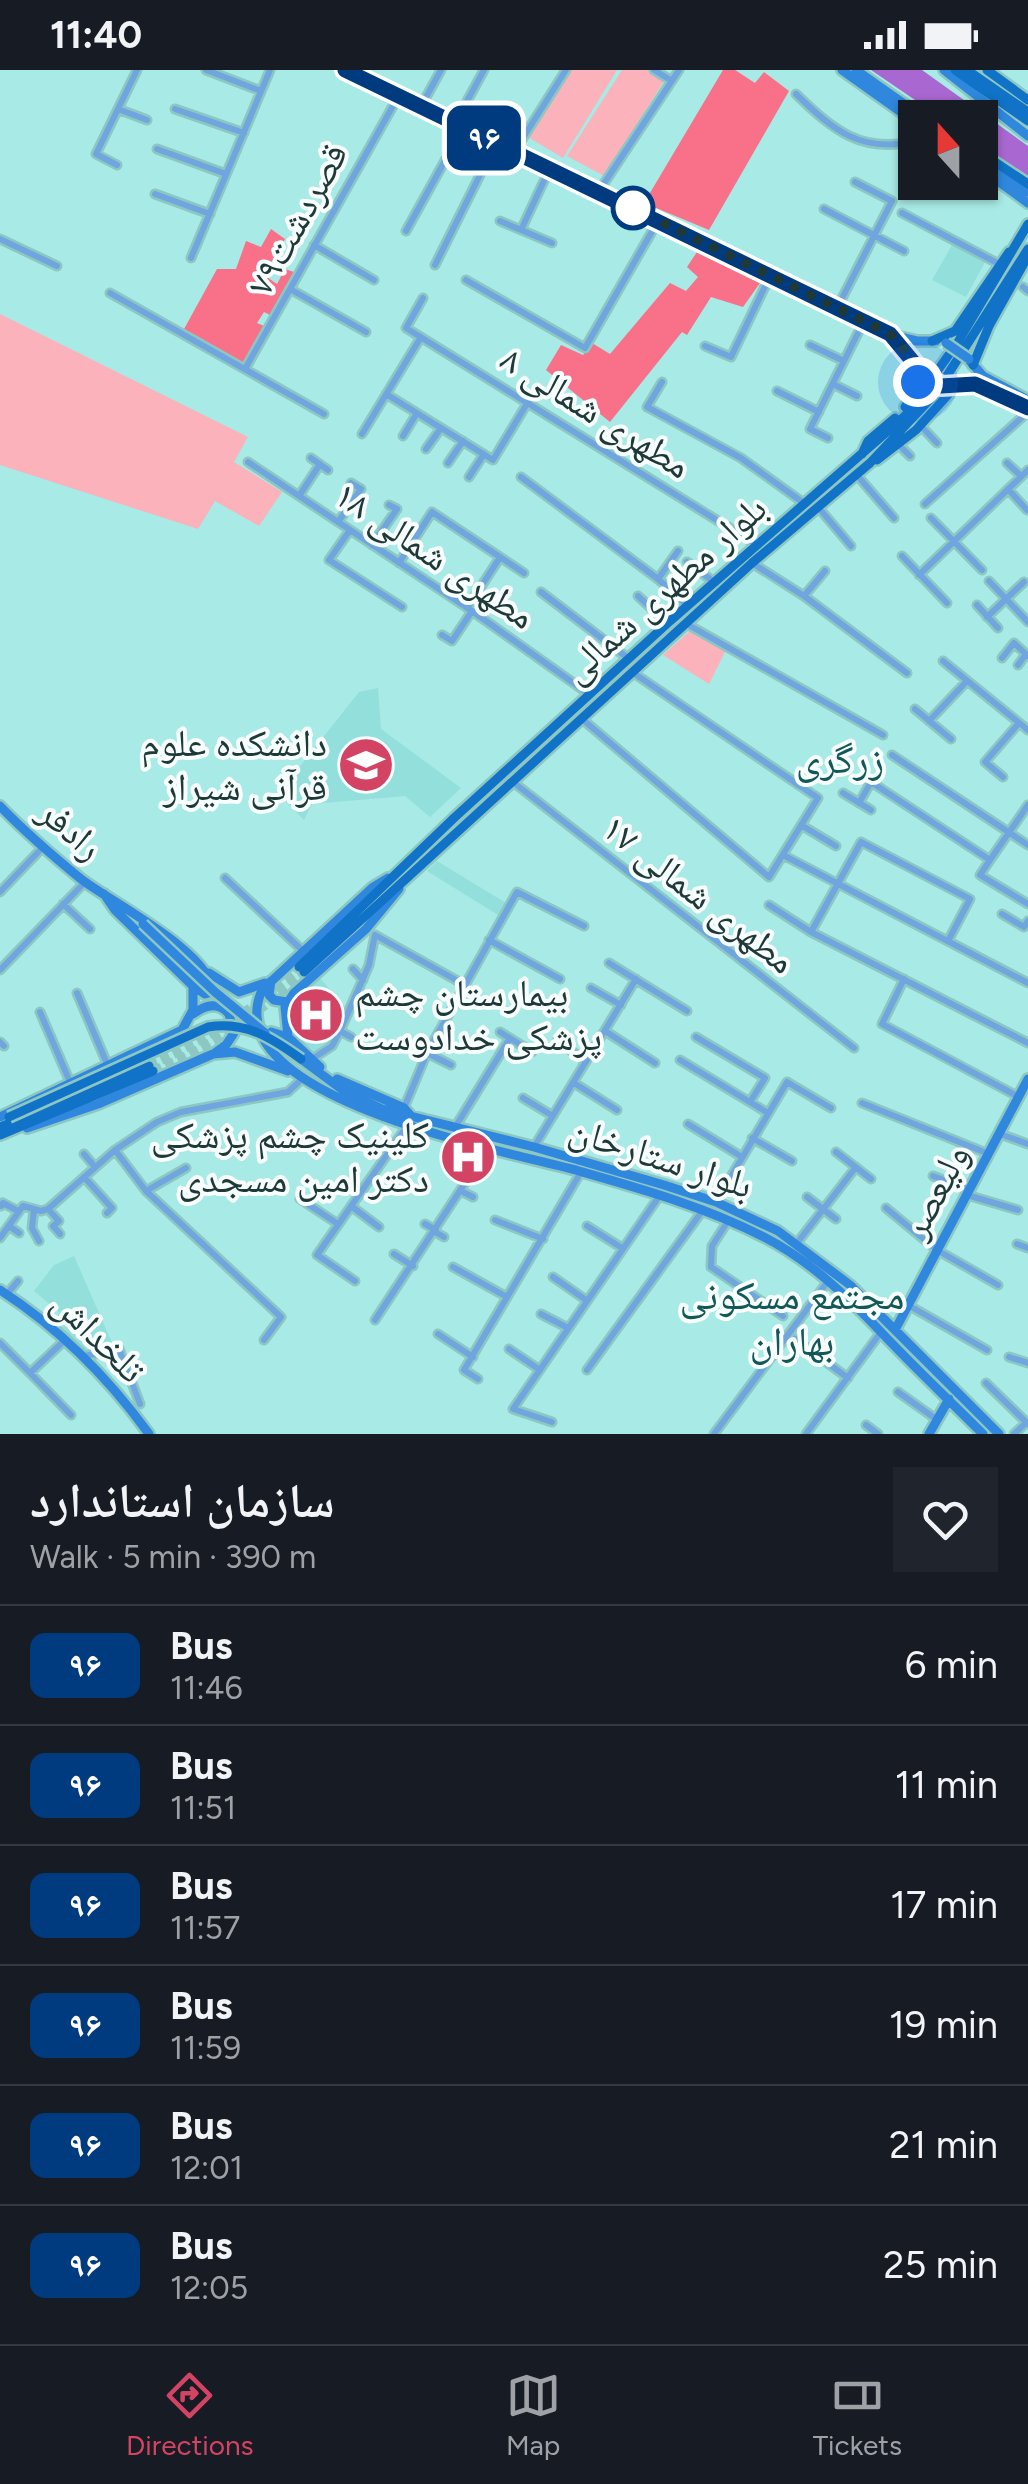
<!DOCTYPE html>
<html lang="en">
<head>
<meta charset="utf-8">
<style>
  body { margin:0; font-family:Figtree,"Noto Naskh Arabic",sans-serif; background:#20242c; color:#f1f3f6; height:100vh; display:flex; flex-direction:column; font-size:38px; white-space:nowrap }
  * { box-sizing:border-box; margin:0 }
  p { font-size:32px; color:#9ea1a6 }
  .icon { flex:none; width:55px; height:55px; fill:none; stroke:currentColor; stroke-width:2; stroke-linecap:round; stroke-linejoin:round }
  .map { position:relative; height:1364px; overflow:hidden }
  .panel { display:flex; flex-direction:column; background:#171b24; flex:1 }
  .panel>* { flex:none }
  .badge { padding:0 20px; border-radius:15px; font-size:35px; line-height:65px }
  .needle { width:65px; rotate:339deg }
  .tools { position:absolute; left:898px; top:30px; display:grid; gap:20px }
  .tools a { display:grid; place-items:center; width:100px; height:100px; border-radius:0px; background:#171b24; box-shadow:0 2px 8px #0004; font-size:50px }
  .you { position:absolute; width:50px; height:50px; margin:-25px; border:8px solid #fff; border-radius:50%; background:#1a73e8; box-shadow:0 0 0 15px #1a73e833 }
  .map>.badge { position:absolute; translate:-50% -50%; box-shadow:0 0 0 5px #fff }
  .round { display:grid; place-items:center; flex:none; width:105px; height:105px; border-radius:0px; background:#20242c }
  .summary { display:flex; align-items:center; justify-content:space-between; height:170px; padding:0 30px }
  h1 { font-size:48px; font-weight:600; line-height:75px }
  ul { padding:0; list-style:none }
  li { display:flex; align-items:center; gap:30px; height:120px; padding:0 30px; border-top:2px solid #363941 }
  li div { flex:1 }
  li b { display:block; font-size:38px }
  li em { font-style:normal }
  li .badge { min-width:110px; font-weight:700; text-align:center }
  .status { display:flex; justify-content:space-between; align-items:center; height:70px; padding:0 50px; background:#171b24; direction:ltr }
  .status svg { height:28px; fill:currentColor }
  .dock { display:flex; justify-content:space-around; align-items:center; height:140px; border-top:2px solid #363941; background:#171b24; font-size:28px; color:#9ea1a6 }
  .dock a { display:grid; justify-items:center; gap:5px }
  .dock .current { color:#d34363 }
  .map>svg:first-child { display:block }
  .built { fill:#93dfdb }
  .green { fill:#fbb2ba }
  .forest { fill:#f87189 }
  .water { fill:#a967d1 }
  .lines { fill:none; stroke-linecap:round; stroke-linejoin:round }
  .primary-tunnel { stroke:#8dc7c2; stroke-width:9; stroke-dasharray:9 4.5; stroke-linecap:butt }
  .street-casing { stroke:#8dc7c2; stroke-width:11 }
  .secondary-casing { stroke:#8dc7c2; stroke-width:14 }
  .primary-casing { stroke:#8dc7c2; stroke-width:14 }
  .street { stroke:#70a6df; stroke-width:6 }
  .secondary { stroke:#2f88de; stroke-width:9 }
  .primary { stroke:#1073c7; stroke-width:9 }
  .secondary-bridge-casing { stroke:#8dc7c2; stroke-width:14; stroke-linecap:butt }
  .primary-bridge-casing { stroke:#8dc7c2; stroke-width:14; stroke-linecap:butt }
  .secondary-bridge { stroke:#2f88de; stroke-width:9 }
  .primary-bridge { stroke:#1073c7; stroke-width:9 }
  .line-casing { stroke:#fff; stroke-width:22 }
  .line { stroke:#003b80; stroke-width:15 }
  .walk { stroke:#1f3938; stroke-width:10; stroke-dasharray:0 18 }
  .stop-dot { fill:#fff; stroke:#003b80; stroke-width:5 }
  .labels { text-anchor:middle; stroke-width:8; stroke-linejoin:round; paint-order:stroke }
  .street-label { font-size:38px; fill:#1f3938; stroke:#f7fefd }
  .poi-label { font-size:38px; fill:#1f3938; stroke:#f7fefd; text-anchor:end }
  .neighbourhood-label { font-size:40px; fill:#135856; stroke:#f7fefd }
</style>
</head>
<body>
<div class="status"><b>11:40</b><svg viewBox="0 0 49 12"><path d="M0 12V9h3v3zM5 12V6h3v6zM10 12V3h3v9zM15 12V0h3v12zM26 1h20v11H26zM47 4h2v5h-2z"/></svg></div>
<div class="map">
<svg width="1028" height="1364" viewBox="0 0 1028 1364">
  <rect width="100%" height="100%" fill="#a8eae5"/>
  <!-- built -->
  <path class="built" d="M952,175L985,192L966,227L932,210Z
    M378,618L381,659L461,718L430,747L405,726L312,734L304,750L278,724L359,622Z
    M437,791L506,833L498,845L427,801Z
    M320,908L345,937L329,973L314,981L295,966L290,942L294,933Z
    M74,1186L113,1275L82,1280L56,1252L59,1242L34,1221L54,1195Z"/>
  <!-- green -->
  <path class="green" d="M569,0H617L563,88L528,67Z
    M622,0H647L664,11L604,106L567,86Z
    M0,244L248,367L234,392L282,422L259,456L215,431L198,459L0,395Z
    M691,560L726,580L709,614L663,585Z"/>
  <!-- forest -->
  <path class="forest" d="M723,0H735L755,13L764,2L789,21L709,160L644,133Z
    M271,159L285,169L264,205L277,214L285,199L294,202L270,245L264,242L257,253L264,256L244,293L184,259L217,199H236L246,171L261,177Z
    M697,182L760,213L743,237L711,227L687,265L682,262L610,352L546,300L561,275L583,285L592,273L610,284L670,213L686,221L698,207L687,197Z"/>
  <!-- water -->
  <path class="water" d="M871,0H922L1028,76V108L980,75V48L940,47Z"/>
  <g class="lines">
    <!-- primary-tunnel -->
    <path class="primary-tunnel" d="M149,996C206,970 254,940 299,897
      M153,1001C211,977 258,945 304,902"/>
    <!-- street casing -->
    <g class="street-casing">
      <path id="street" d="M206,0L261,21
        M654,0L672,11
        M796,24C833,60 861,84 915,71
        M420,38L441,0
        M118,39L147,50
        M175,39L244,63
        M455,53L484,0
        M157,79L226,104
        M514,82L566,0
        M117,95L96,84L137,0
        M599,121L679,0
        M155,124L210,144
        M824,139L904,181
        M902,143L999,194
        M500,151L552,173
        M521,160L549,100
        M406,161L463,58
        M0,169L57,196
        M314,175L374,210
        M191,188L270,0
        M435,195L496,73
        M466,210L585,278L658,151
        M1023,217L1028,221
        M290,219L366,262
        M110,223L324,344
        M423,228L406,258L757,475
        M837,238L892,131L855,112
        M810,275L844,291
        M705,276L731,287L770,206
        M245,299L398,27
        M662,312L647,337L741,388L805,434
        M833,314L857,326
        M777,321L819,342
        M386,324L493,390L528,332
        M920,355L937,373
        M362,364L421,267
        M403,366L417,343
        M828,368L810,359L864,251
        M899,375L910,386
        M426,379L441,358
        M311,388L328,400
        M248,392L472,541L589,624
        M448,393L463,371
        M1007,393L1021,406
        M856,404L894,448
        M469,407L484,384
        M521,407L658,509L688,536
        M1008,419L1027,440
        M299,426L320,394
        M925,434L1028,342
        M818,437L851,476
        M931,448L982,500
        M338,452L361,419L351,413
        M350,460L329,490L402,537
        M372,475L397,439L389,435
        M902,486L947,533
        M687,492L714,512
        M399,493L432,442L524,503
        M752,493L804,526L907,603
        M919,505L1028,400
        M658,509L678,481
        M989,511L1028,552
        M541,522L629,589
        M638,526L668,554
        M804,526L825,501
        M977,535L998,558
        M467,538L499,489
        M987,547L1024,512
        M685,553L883,665
        M442,565L452,571L472,541
        M1002,588L1014,573L1028,586
        M943,591L1028,660
        M1018,595L1026,584
        M915,639L951,669
        M582,649L769,807L818,728L632,602
        M929,651L967,611
        M892,685L1028,775
        M1003,707L985,692L1019,653
        M513,712L854,978
        M843,723L871,740
        M859,733L871,712L990,790L980,805L1028,834
        M801,755L836,776
        M783,785L1028,913
        M990,790L1028,735
        M225,808L302,880
        M0,822L43,777
        M63,834L90,859
        M769,835L811,862L1028,973
        M1002,844L1024,857L1028,851
        M811,862L861,772L970,829L948,871
        M375,865L465,915
        M489,870L560,909
        M609,893L687,941
        M353,899L363,910
        M0,900L85,812
        M904,909L882,954L1019,1027
        M591,918L621,935
        M77,923L108,996
        M40,942L70,1012
        M340,961L351,967
        M605,961L655,993
        M500,962L532,982
        M696,967L765,1008L750,1032
        M557,971L586,991
        M0,972L4,976
        M427,983L451,995
        M312,989L332,976L340,961L369,895L375,865
        M680,990L768,1043
        M574,1013L617,1040
        M523,1028L553,1046
        M862,1033L989,1084
        M404,1038L427,983L517,822L584,856
        M688,1054L742,1087
        M454,1059L510,968
        M1000,1064L1028,1074
        M752,1068L792,1091
        M534,1077L636,909
        M115,1080L146,1121L281,1247L264,1270
        M836,1082L871,1109
        M84,1084L95,1097
        M448,1092L461,1071
        M933,1106L970,1120
        M84,1107L112,1138L107,1143
        M146,1121L186,1098
        M461,1121L473,1127
        M967,1125L1018,1140
        M807,1127L836,1149
        M300,1129L338,1154
        M716,1132L787,1012L831,1038
        M1,1136L3,1133L18,1141
        M351,1136L379,1157
        M886,1138L937,1180L998,1215
        M34,1139L32,1158L39,1171
        M48,1139L59,1151L53,1156L60,1164
        M495,1150L543,1169
        M728,1151L712,1176L711,1197L783,1246
        M425,1154L436,1160
        M9,1156L19,1163
        M587,1156L622,1178
        M435,1162L444,1167
        M0,1168L23,1136L41,1141L48,1139L115,1080L157,1052L181,1042L288,1022L303,1008
        M797,1173L856,1097
        M1017,1174L1028,1178
        M394,1184L413,1196
        M453,1197L507,1227
        M553,1207L586,1230
        M355,1211L317,1185L407,1056
        M7,1224L18,1211
        M908,1235L987,1280
        M541,1244L568,1258
        M375,1250L488,1078
        M438,1264L473,1287
        M66,1269L30,1303L71,1345
        M795,1269L848,1308
        M0,1273L30,1303
        M509,1279L540,1300
        M85,1286L119,1279L140,1334
        M1009,1287L1028,1293
        M587,1300L703,1140
        M478,1309L464,1300L581,1102
        M986,1313L1028,1354
        M898,1322L936,1349
        M552,1352L513,1339L660,1125
        M866,1355L878,1364
        M714,1364L828,1211
        M806,1364L881,1262
        M1014,1364L1026,1353"/>
    </g>
    <!-- secondary casing -->
    <g class="secondary-casing">
      <path id="secondary" d="M345,0L891,265L917,271H936
        M842,0L915,52
        M856,0L924,48
        M944,0L1028,66
        M980,88L1027,122
        M980,98L1028,133
        M893,266L924,305
        M969,290L983,306L1028,330
        M949,318L975,314L1028,338
        M0,736C25,762 53,786 81,809C109,831 214,884 212,922L205,924L193,916L115,840L104,824
        M388,808L373,817L262,920C214,1029 512,1082 579,1101C642,1119 706,1137 764,1167C809,1190 847,1226 881,1262C914,1297 949,1330 983,1364
        M209,903L239,922L265,913
        M271,911L269,925L274,930L287,932
        M193,944C205,935 219,931 229,944L234,963L226,975L215,983
        M266,973L271,962L288,967
        M301,989L344,1021L382,1039L534,1077L664,1115L716,1132L778,1161L850,1215L999,1364
        M320,997L288,967L285,937L294,923L366,859L399,819
        M337,1009L404,1038L411,1046
        M0,1047L182,960L193,940V916
        M27,1058L98,1034L213,984L235,982L288,1001
        M0,1220C59,1258 107,1306 149,1364
        M895,1260L1028,1009
        M929,1364L949,1329"/>
    </g>
    <!-- primary casing -->
    <g class="primary-casing">
      <path id="primary" d="M955,0L1028,51
        M967,0L1028,42
        M987,0L1028,30
        M980,82L1028,114
        M932,271L955,261L1009,182
        M973,295L989,256L1028,186
        M905,337L916,320L920,298
        M862,384L868,371L895,348
        M877,390L916,360L954,318
        M299,897L454,748L670,551L905,346L958,272L1028,154
        M304,902L752,493L870,393L936,323L1028,179
        M0,1057L149,996
        M0,1065L153,1001"/>
    </g>
    <!-- street -->
    <use href="#street" class="street"/>
    <!-- secondary -->
    <use href="#secondary" class="secondary"/>
    <!-- primary -->
    <use href="#primary" class="primary"/>
    <!-- secondary-bridge casing -->
    <g class="secondary-bridge-casing">
      <path id="secondary-bridge" d="M946,273L969,289
        M924,305L946,318
        M143,854L215,922L265,963"/>
    </g>
    <!-- primary-bridge casing -->
    <g class="primary-bridge-casing">
      <path id="primary-bridge" d="M9,1047L208,957C246,951 272,968 301,989"/>
    </g>
    <!-- secondary-bridge -->
    <use href="#secondary-bridge" class="secondary-bridge"/>
    <!-- primary-bridge -->
    <use href="#primary-bridge" class="primary-bridge"/>
  </g>
  <g class="lines">
    <!-- line casing -->
    <g class="line-casing">
      <path id="line" d="M345,0L890,264L924,305L941,316L975,314L1028,338"/>
    </g>
    <!-- line -->
    <use href="#line" class="line"/>
    <!-- walk -->
    <path class="walk" d="M633,138L890,264L920,298L918,312"/>
  </g>
  <!-- icons -->
  <defs>
    <g id="university-disc" transform="scale(2.875)"><circle r="9.5" fill="#d34363" stroke="#f7fefd"/><path d="M0-5L7-2L0 1L-7-2ZM-4 1L0 2.5L4 1V4Q0 6-4 4Z" fill="#fff"/></g>
    <g id="hospital-disc" transform="scale(2.875)"><circle r="9.5" fill="#d34363" stroke="#f7fefd"/><path d="M-5-5h3v3.5h4V-5h3V5h-3V1.5h-4V5h-3Z" fill="#fff"/></g>
  </defs>
  <g fill-rule="evenodd">
    <use href="#university-disc" x="366" y="695"/>
    <use href="#hospital-disc" x="316" y="945"/>
    <use href="#hospital-disc" x="468" y="1087"/>
  </g>
  <!-- markers -->
  <circle class="stop-dot" cx="633" cy="138" r="20"/>
  <g class="labels">
    <!-- street labels -->
    <g class="street-label">
      <text transform="translate(297 149) rotate(-61)" y="13">قصردشت۷۹</text>
      <text transform="translate(596 342) rotate(32)" y="13">۸ مطهری شمالی</text>
      <text transform="translate(435 485) rotate(34)" y="13">۱۸ مطهری شمالی</text>
      <text transform="translate(664 519) rotate(-42)" y="13">بلوار مطهرى شمالى</text>
      <text transform="translate(71 759) rotate(41)" y="13">رادفر</text>
      <text transform="translate(699 824) rotate(38)" y="13">۱۷ مطهری شمالی</text>
      <text transform="translate(661 1087) rotate(18)" y="13">بلوار ستارخان</text>
      <text transform="translate(935 1121) rotate(-62)" y="13">ولیعصر</text>
      <text transform="translate(99 1266) rotate(45)" y="13">تلخداش</text>
    </g>
    <!-- poi labels -->
    <g class="poi-label">
      <text x="327" y="686">دانشکده علوم<tspan x="327" dy="44">قرآنی شیراز</tspan></text>
      <text x="355" y="936" text-anchor="start">بیمارستان چشم<tspan x="355" dy="44">پزشکی خدادوست</tspan></text>
      <text x="429" y="1078">کلینیک چشم پزشکی<tspan x="429" dy="44">دکتر امین مسجدی</tspan></text>
    </g>
    <!-- neighbourhood labels -->
    <g class="neighbourhood-label">
      <text x="840" y="703">زرگری</text>
      <text x="792" y="1239">مجتمع مسکونی<tspan x="792" dy="46">بهاران</tspan></text>
    </g>
  </g>
</svg>
<div class="tools">
<a><svg class="needle" viewBox="-14 -14 28 28"><path d="M0-13l5 13h-10z" fill="#e53935"/><path d="M0 13l5-13h-10z" fill="#9ea1a6"/></svg></a>
</div>
<div class="you" style="left:918px;top:312px"></div>
<b class="badge" style="left:484px;top:68px;background:#003b80;color:#fff">۹۶</b>
</div>
<section class="panel">
<div class="summary"><div><h1>سازمان استاندارد</h1><p>Walk · 5 min · 390 m</p></div><a class="round"><svg class="icon" aria-label="heart" viewBox="0 0 24 24"><path d="M12 20l-8-8c-3-5 5-10 8-4 3-6 11-1 8 4z"/></svg></a></div>
<ul>
<li><span class="badge" style="background:#003b80;color:#fff">۹۶</span><div><b>Bus</b><p>11:46</p></div><em>6 min</em></li>
<li><span class="badge" style="background:#003b80;color:#fff">۹۶</span><div><b>Bus</b><p>11:51</p></div><em>11 min</em></li>
<li><span class="badge" style="background:#003b80;color:#fff">۹۶</span><div><b>Bus</b><p>11:57</p></div><em>17 min</em></li>
<li><span class="badge" style="background:#003b80;color:#fff">۹۶</span><div><b>Bus</b><p>11:59</p></div><em>19 min</em></li>
<li><span class="badge" style="background:#003b80;color:#fff">۹۶</span><div><b>Bus</b><p>12:01</p></div><em>21 min</em></li>
<li><span class="badge" style="background:#003b80;color:#fff">۹۶</span><div><b>Bus</b><p>12:05</p></div><em>25 min</em></li>
</ul>
</section>
<nav class="dock">
<a class="current"><svg class="icon" aria-label="directions" viewBox="0 0 24 24"><path d="M12 3l9 9-9 9-9-9zM9 14v-3h6M13 9l2 2-2 2"/></svg>Directions</a>
<a><svg class="icon" aria-label="map" viewBox="0 0 24 24"><path d="M3 6l6-2 6 2 6-2v14l-6 2-6-2-6 2zM9 4v14M15 6v14"/></svg>Map</a>
<a><svg class="icon" aria-label="tickets" viewBox="0 0 24 24"><path d="M3 7h18v10H3zM15 7v10"/></svg>Tickets</a>
</nav>
</body>
</html>
